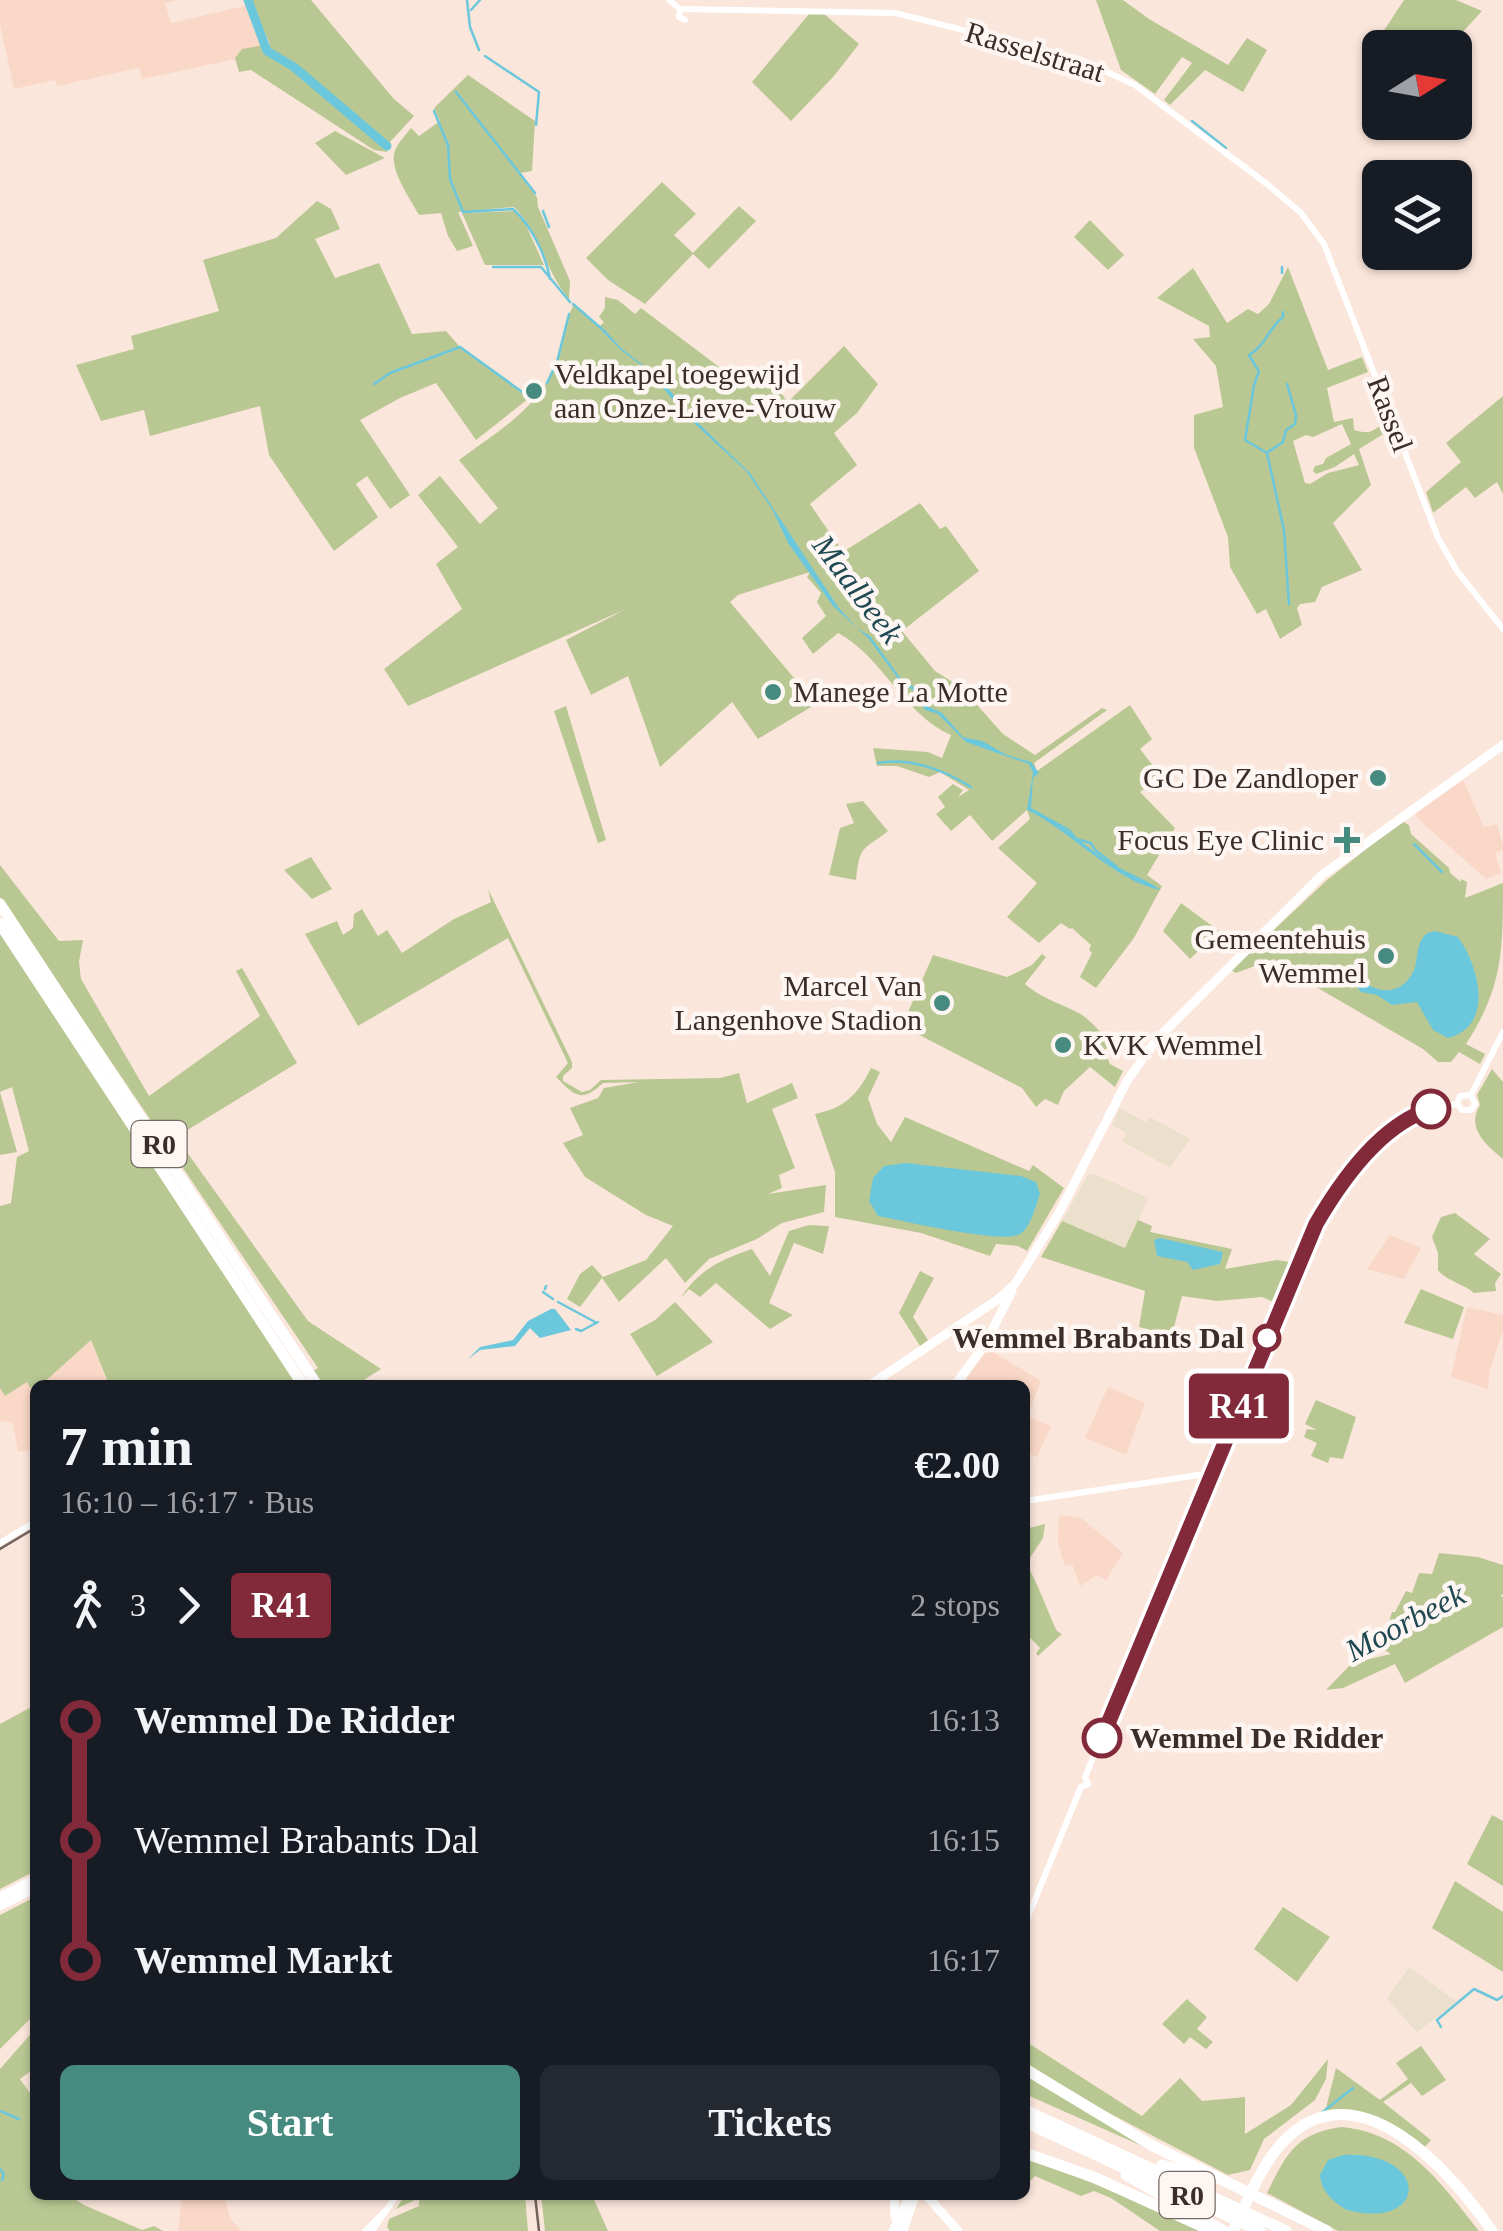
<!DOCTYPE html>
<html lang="en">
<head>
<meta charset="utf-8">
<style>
  body { margin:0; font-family:"Times New Roman",serif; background:#242831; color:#f1f3f6; height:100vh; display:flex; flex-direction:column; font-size:38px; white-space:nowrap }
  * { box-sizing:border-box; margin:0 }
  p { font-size:32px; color:#9ea1a6 }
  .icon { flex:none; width:55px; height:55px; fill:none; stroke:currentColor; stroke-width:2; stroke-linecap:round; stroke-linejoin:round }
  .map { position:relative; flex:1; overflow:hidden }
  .details { position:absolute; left:30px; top:1380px; width:1000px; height:820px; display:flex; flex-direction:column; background:#171b24; border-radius:15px; box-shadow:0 2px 8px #0004 }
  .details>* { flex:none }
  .badge { padding:0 20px; border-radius:8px; font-size:35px; line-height:65px }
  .needle { width:65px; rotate:79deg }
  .controls { position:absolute; left:1362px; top:30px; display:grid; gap:20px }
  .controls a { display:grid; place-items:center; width:110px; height:110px; border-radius:15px; background:#171b24; box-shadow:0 2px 8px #0004; font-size:50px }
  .map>.badge { position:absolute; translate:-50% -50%; box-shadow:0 0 0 5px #fff }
  .legs { display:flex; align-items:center; gap:15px; height:110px; padding:0 30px; font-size:32px }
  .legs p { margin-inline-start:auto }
  .overview { display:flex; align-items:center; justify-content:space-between; height:170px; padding:0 30px }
  h1 { font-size:55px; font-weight:700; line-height:75px }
  .cta { display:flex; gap:20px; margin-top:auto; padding:20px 30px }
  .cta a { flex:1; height:115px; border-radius:15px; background:#478b80; color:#fff; font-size:40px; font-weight:700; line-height:115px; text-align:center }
  .cta a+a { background:#242831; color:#f1f3f6 }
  ul { padding:0 30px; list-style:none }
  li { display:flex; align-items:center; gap:35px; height:120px; font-size:38px }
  li i { display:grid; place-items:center; width:15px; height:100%; margin:0 12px; background:currentColor }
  li i::after { content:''; width:25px; height:25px; margin:-12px; border:8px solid; border-radius:50%; background:#171b24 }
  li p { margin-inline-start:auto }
  li:first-child i { background:linear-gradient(#0000 50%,currentColor 0) }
  li:last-child i { background:linear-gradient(currentColor 50%,#0000 0) }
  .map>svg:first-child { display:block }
  .commercial { fill:#eae0cb }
  .built { fill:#fad8c7 }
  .green { fill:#b9c893; fill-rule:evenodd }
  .water { fill:#6bc7db }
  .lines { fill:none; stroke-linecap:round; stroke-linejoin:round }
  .stream { stroke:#6bc7db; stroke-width:2.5 }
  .river { stroke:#6bc7db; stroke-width:9 }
  .minor { stroke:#fff; stroke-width:6 }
  .major { stroke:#fff; stroke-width:9 }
  .highway { stroke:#fff; stroke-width:11 }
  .tram { stroke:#72625b; stroke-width:2.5 }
  .line-1-casing { stroke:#fff; stroke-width:22 }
  .line-1 { stroke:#822a3a; stroke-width:15 }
  .poi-dot { fill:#478b80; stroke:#fef6f3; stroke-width:4 }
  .stop-1-dot { fill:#fff; stroke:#822a3a; stroke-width:5 }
  .labels { text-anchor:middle; stroke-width:9; stroke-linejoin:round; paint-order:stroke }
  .shield { fill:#fef6f3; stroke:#766964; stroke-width:2.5 }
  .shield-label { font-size:28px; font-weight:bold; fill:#3b2d27 }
  .street-label { font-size:30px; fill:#3b2d27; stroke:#fef6f3 }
  .poi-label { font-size:30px; fill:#3b2d27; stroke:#fef6f3; text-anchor:end }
  .stop-label { font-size:30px; font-weight:bold; fill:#3b2d27; stroke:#fef6f3; text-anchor:end }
  .water-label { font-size:32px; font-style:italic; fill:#1f4952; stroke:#fef6f3 }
</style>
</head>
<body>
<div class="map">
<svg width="1503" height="2231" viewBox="0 0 1503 2231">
  <rect width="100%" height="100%" fill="#fbe6db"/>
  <!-- commercial -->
  <path class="commercial" d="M1120,1108L1145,1122L1150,1117L1190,1139L1170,1168L1122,1141L1126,1133L1112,1125Z
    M1094,1174L1148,1198L1126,1248L1062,1221L1088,1175Z
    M1409,1967L1457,2002L1417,2032L1387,1999Z"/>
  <!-- built -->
  <path class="built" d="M0,0H177L165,3L171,23L249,5L265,47L236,59L142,79L139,68L57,86L55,80L14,89L0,24Z
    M1463,780L1484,827L1497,824L1503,845V850L1495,853L1501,873L1486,879L1416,817V813Z
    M1390,1235L1421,1248L1404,1279L1367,1269Z
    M0,1246L6,1395L27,1381L30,1388L35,1387V1449L18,1452L13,1424L8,1421L0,1422Z
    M1467,1307L1503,1315V1330L1490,1369L1488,1389L1451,1377Z
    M91,1340L108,1385H41Z
    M988,1349L1041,1381L1027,1416L1051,1426L1037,1457L1025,1451V1385H962Z
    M1108,1387L1145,1403L1126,1455L1085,1438Z
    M1059,1515L1081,1518L1123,1553L1106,1580L1097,1575L1080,1586L1072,1564L1065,1566L1058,1544Z
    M182,2195L225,2197L230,2218L242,2231H178Z"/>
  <!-- green -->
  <path class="green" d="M250,0H311L394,99L414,116L390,142L387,152L374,150L251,70L239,72L235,58L242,49L270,44Z
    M1096,0H1123L1149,19L1228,65L1247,38L1267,50L1243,92L1205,70L1170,105L1164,100L1192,63L1182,57L1155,94L1121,70Z
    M1404,0H1456L1482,11L1449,47H1411L1413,40L1383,32Z
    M810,13H823L859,44L834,76L791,121L752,82Z
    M468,75L535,121L532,171L521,173L494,142L537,197L538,207L570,281L569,299C545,271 541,234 514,207L458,212L473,246L457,251L448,236L441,213L419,215C411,200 391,172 394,155C395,145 405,136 411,128L419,136L440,121L434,108Z
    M335,131L385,158L346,175L315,143Z
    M662,182L696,214L674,235L693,253L739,206L756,221L709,269L693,254L645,304L608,280L586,258Z
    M317,201L331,209L340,229L315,239L335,278L379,263L412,334L446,331L460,347L525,394L528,399L476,440L436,383L400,398L360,420L410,495L390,509L367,476L356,484L378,517L334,551L269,455L260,406L150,436L144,410L101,421L76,365L134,349L131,336L219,311L203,260L276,238Z
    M514,211L524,221L544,265H485L462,213Z
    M1090,220L1124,255L1108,270L1074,237Z
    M1288,267L1328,370L1362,357L1368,372L1327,388L1334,422L1353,418L1354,430C1370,435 1373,431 1386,421L1390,430L1359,449L1371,485L1333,523L1362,570L1322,587L1315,602L1300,604L1297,608L1302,625L1280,639L1266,609L1257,614L1230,567L1228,537L1194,448V415L1223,407L1216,366L1193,339L1210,337L1209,326L1157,298L1193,268L1227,323L1248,309L1258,314L1269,304ZM1342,424L1351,444L1326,458L1323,464L1315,466L1313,471L1316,474L1335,467L1354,454L1359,465L1328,473L1310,484L1305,483L1293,441L1306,435L1313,437Z
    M605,297L618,300L635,314L641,308L743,385L760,366L788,402L844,346L878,384L857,413L834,433L857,465L810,504L843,552L920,503L940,529L946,526L979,571L902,631L935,671L962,688L1003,734L1035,755L1102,708L1107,710L1034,763L1037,771L1130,705L1152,739L1140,749L1161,776L1140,792L1175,828L1147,875L1162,886L1134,938L1096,988L1080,977L1092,953L1089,950L1091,945L1072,928L1070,929L1061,923L1039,943L1007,917L1037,883L998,848L1030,819L1027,810L992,841L970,815L951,831L936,814L945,807L938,797L953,784L963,790L958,797L969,790L940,772L929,777L897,766H877L873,748L928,752L942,758L951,735C903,714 883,657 838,633L813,654L802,638L826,616L817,602L821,593L807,577L810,572L738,595L730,602L816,704L758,739L732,702L660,767L628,676L591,695L566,640L626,609L408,706L384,669L462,609L436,564L458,547L418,495L440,476L480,524L498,508L459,460C495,433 538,409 555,366C564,345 563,324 574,304L599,327L604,322L599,317L605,308Z
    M1503,396V494L1497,482L1475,498L1466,487L1433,513L1426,492L1461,462L1446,443Z
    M566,706L606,840L598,843L554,711Z
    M863,801L888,831C861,852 860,845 856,880L829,875L840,828L854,823L846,804Z
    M1402,821L1409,825L1411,834L1449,868L1450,873L1461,882V879L1467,882L1465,898L1503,883C1503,951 1503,987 1466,1044L1485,1054L1480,1064L1459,1052L1451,1062H1438L1423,1049L1292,973L1274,959L1236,973L1231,970L1327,880Z
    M311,857L332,889L312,899L284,870Z
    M0,865L59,941L83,940L79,962L81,979L149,1096L260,1016L236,971L242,968L297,1063L176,1137L308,1321L381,1369L356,1385H323L313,1371L318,1368L0,897Z
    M488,889L572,1062V1068L563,1076V1081L582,1092L590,1090L601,1080L720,1078L739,1073L747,1103L792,1083L798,1098L772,1109L795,1168L779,1175L782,1188L768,1194L826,1185L824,1212L782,1223L757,1239L709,1259L685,1283L666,1258L619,1302L602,1278L580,1307L567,1299L580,1274L592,1265L603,1277L646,1260L673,1226L646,1215L585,1177L563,1143L583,1135L570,1108L598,1098L604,1088L639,1082L603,1083C581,1104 574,1095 556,1077L568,1063L508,938L358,1026L305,934L337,921L343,935L353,928L354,914L362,909L378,936L387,930L402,953L454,919L491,902Z
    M1181,903L1219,931L1190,959L1163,931Z
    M0,932L294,1380L296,1385H109L91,1340L41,1385L30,1388L27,1382L5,1396L0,1388V1206L11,1203L17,1157L29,1151L12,1087L0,1092L17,1152L0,1155Z
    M1042,954L1046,957L1025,984C1045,1001 1062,1003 1082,1015C1093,1023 1102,1034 1111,1044L1104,1051L1110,1064L1123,1071L1115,1087L1090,1067L1064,1091L1058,1105L1045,1099L1036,1107L1022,1088L902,1026L933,955L1007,977L1032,965Z
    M871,1068L880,1072L868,1098L877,1124L891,1142L905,1117L1029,1171L1033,1165L1064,1188L1027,1251L1018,1246L996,1244L990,1256L921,1233L835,1217V1172L815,1114C845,1108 858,1094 871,1068Z
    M1492,1069L1503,1082V1159C1485,1144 1466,1128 1480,1105L1477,1095Z
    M1455,1213L1490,1239L1474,1254L1501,1274L1495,1283L1496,1291L1474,1293C1464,1284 1445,1280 1438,1270V1253L1432,1237L1441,1217Z
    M1138,1220L1152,1226L1150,1232L1232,1249L1225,1269L1277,1260L1290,1262L1274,1302L1262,1297L1217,1301L1182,1296L1172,1335L1139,1327L1145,1291L1041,1257L1062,1221L1125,1248Z
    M809,1225L829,1226L823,1254L794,1243L769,1303L793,1315L770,1329L716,1283L700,1297L689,1289L681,1298C698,1270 722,1259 752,1249L770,1276L789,1231Z
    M920,1271L934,1278L913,1317L928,1340L920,1346L899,1313Z
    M1421,1289L1464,1307L1453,1339L1404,1323Z
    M675,1302L713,1342L657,1376L630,1334L655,1320Z
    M1316,1400L1356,1417L1343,1459L1330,1457L1328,1463L1311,1456L1317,1443L1304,1437L1307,1429L1317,1430L1305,1424Z
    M1045,1524L1043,1538L1026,1564C1037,1580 1047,1611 1057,1631L1062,1634L1038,1656L1036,1653L1040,1648L1025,1632V1529Z
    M1439,1553L1478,1557L1503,1565V1594L1500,1596L1503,1597V1627L1405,1683L1395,1664L1343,1688L1326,1690L1352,1663L1391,1654L1381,1648L1392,1612H1395L1406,1591L1412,1593L1419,1573L1432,1574Z
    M35,1705V1871L0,1889V1724Z
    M1492,1815L1503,1821V1886L1467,1864Z
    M1455,1881L1503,1912V1972L1432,1928Z
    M35,1897V2014L0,2049V1915Z
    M1283,1907L1330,1937L1297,1982L1254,1949Z
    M1187,1999L1207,2017L1197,2029L1213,2042L1206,2049L1190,2037L1184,2044L1162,2024Z
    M35,2029V2068L20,2079L35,2100V2195H69L84,2205L142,2230L154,2226L163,2231H0V2069Z
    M1025,2041L1142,2116L1180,2078L1202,2101L1245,2097V2134L1291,2105L1328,2059L1326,2079L1315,2100L1264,2139L1250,2170L1228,2175L1084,2100L1025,2062Z
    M1421,2046L1446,2080L1422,2096L1411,2083L1383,2102L1431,2140L1425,2147L1408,2135L1331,2114L1326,2108L1336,2068L1380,2100L1408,2079L1396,2063Z
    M1025,2073L1160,2154L1025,2094Z
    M1342,2127C1406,2133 1441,2183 1479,2231H1338L1267,2193C1286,2155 1295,2133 1342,2127Z
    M1025,2159L1071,2174L1204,2231H1160L1111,2198L1094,2191L1081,2196L1035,2176L1025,2186Z
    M405,2195H525L528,2231H390L387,2227L389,2219L419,2206V2198L396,2209Z
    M541,2195H592L608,2231H545Z"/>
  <!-- water -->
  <path class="water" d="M600,329L605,330L620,347L660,379L695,420L750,473L838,607L857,628L870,636L904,683L915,687L925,705L942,713L963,737L982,741L1007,755L1031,762L1039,773L1033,778L1031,808C1057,821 1077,839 1100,856C1118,870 1145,878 1161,890C1117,883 1068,829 1027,810L1033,773L1029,764L966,742L938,714L925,710L913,690L902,684L868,638L833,606L788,543L772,509L746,471L684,414L652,374L621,350Z
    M1435,931L1458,937C1479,966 1495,1026 1448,1038L1433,1030L1417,1002L1392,1005L1377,995L1361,992L1345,972L1352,969C1368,993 1400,1001 1414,970C1418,960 1416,948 1422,939C1426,933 1428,933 1435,931Z
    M906,1163L1021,1176L1036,1182L1040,1194C1036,1205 1030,1231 1018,1235C998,1243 904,1221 878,1216L869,1201L873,1178L884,1166Z
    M1160,1238L1223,1252L1220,1264L1193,1270L1187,1262L1157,1256L1154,1240Z
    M551,1309H555L571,1330L540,1338L530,1328L515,1346L480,1350L467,1360L480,1347L513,1340L528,1321Z
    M1343,2155C1431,2151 1429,2231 1347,2210C1333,2202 1321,2191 1320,2175L1328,2160Z"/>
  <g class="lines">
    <!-- stream -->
    <path class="stream" d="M467,0L470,27L479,50
      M471,10L480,0
      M485,56L539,92L536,125
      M456,92L535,193
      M434,111L448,145L450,179L463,212L513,209C531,225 546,255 550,279
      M1192,121L1226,148
      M543,211L549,227
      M493,267H541L570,302
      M1282,273V267
      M573,304L602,329
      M1283,312V317C1269,328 1265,346 1249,355L1259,372L1254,385L1245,440L1267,453L1284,530L1289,604
      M547,383L557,362L569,314
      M374,384L390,373L460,347L525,394
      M1268,452L1283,442L1286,430L1295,424L1296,415L1287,384
      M878,763C910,757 944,770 971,787
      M1047,818L1069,830L1076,839L1091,843L1095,850L1116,866
      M1414,844L1442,872
      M545,1289L546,1286
      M543,1292L553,1299
      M558,1302L595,1322
      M576,1329L581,1331L598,1322
      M1441,2027L1437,2020L1474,1989L1497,2000L1503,1996
      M0,2111L19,2119
      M1320,2114L1353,2088
      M0,2169L4,2174L2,2180"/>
    <!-- river -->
    <path class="river" d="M248,0L267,51L294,67L387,146"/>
    <!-- minor -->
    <path class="minor" d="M669,0L680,9L679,17L685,20
      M680,9L895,13L1079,59L1135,85L1267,184L1301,213L1324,244L1438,538L1457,571L1503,629
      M1471,1095L1503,1032
      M1457,1104L1462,1110H1471L1475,1104L1471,1095
      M1457,1104L1460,1096L1471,1095
      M1025,1501L1212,1473
      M0,1543L35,1522
      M1025,1924L1081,1787L1088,1784L1085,1777L1208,1482L1218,1465L1224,1462L1221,1450L1301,1256L1325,1209L1369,1153L1402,1122L1425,1111L1457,1104
      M365,2231L386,2210
      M372,2231L397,2195"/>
    <!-- major -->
    <path class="major" d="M870,1385L997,1300L1015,1284L1060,1211L1127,1081L1156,1040L1322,875L1503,745
      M955,1385L984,1346L1012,1291
      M0,1897L35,1879
      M0,1906L35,1888
      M894,2195L895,2217
      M926,2195L958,2231
      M893,2231L910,2195
      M903,2231L915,2195"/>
    <!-- highway -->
    <path class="highway" d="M0,904L317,1385
      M0,924L303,1385
      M1025,2069L1151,2145L1327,2231
      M1025,2110L1286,2231
      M1025,2122L1260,2231
      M1025,2153L1096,2178L1212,2231
      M1162,2165L1211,2180
      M1126,2175L1224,2231
      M1233,2231C1247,2202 1260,2167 1282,2143C1356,2063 1451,2171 1492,2231"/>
    <!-- tram -->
    <path class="tram" d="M0,1549L35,1528
      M535,2195L539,2231"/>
  </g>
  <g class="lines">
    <!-- line-1 casing -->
    <g class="line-1-casing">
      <path id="line-1" d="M1102,1738L1316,1224C1341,1181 1381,1124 1431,1109"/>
    </g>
    <!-- line-1 -->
    <use href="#line-1" class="line-1"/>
  </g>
  <!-- markers -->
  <g class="poi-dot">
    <circle cx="534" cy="391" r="10"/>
    <circle cx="773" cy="692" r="10"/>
    <circle cx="1378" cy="778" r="10"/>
    <path d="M1342 825h10v10h10v10h-10v10h-10v-10h-10v-10h10z"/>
    <circle cx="1386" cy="956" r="10"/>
    <circle cx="942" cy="1003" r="10"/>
    <circle cx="1063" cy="1045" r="10"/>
  </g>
  <g class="stop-1-dot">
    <circle cx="1431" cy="1109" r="18"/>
    <circle cx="1267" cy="1338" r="12"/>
    <circle cx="1102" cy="1738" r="18"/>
  </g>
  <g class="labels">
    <!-- shield labels -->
    <g class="shield">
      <rect x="131.5" y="1121" width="55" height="46" rx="8"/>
      <rect x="1159.5" y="2172" width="55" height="46" rx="8"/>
    </g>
    <g class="shield-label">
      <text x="159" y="1154">R0</text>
      <text x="1187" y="2205">R0</text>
    </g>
    <!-- street labels -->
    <g class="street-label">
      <text transform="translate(1035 52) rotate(17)" y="10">Rasselstraat</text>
      <text transform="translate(1390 414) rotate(69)" y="10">Rassel</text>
    </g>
    <!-- poi labels -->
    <g class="poi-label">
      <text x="554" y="384" text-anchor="start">Veldkapel toegewijd<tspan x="554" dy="34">aan Onze-Lieve-Vrouw</tspan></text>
      <text x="793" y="702" text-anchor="start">Manege La Motte</text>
      <text x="1358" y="788">GC De Zandloper</text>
      <text x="1324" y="850">Focus Eye Clinic</text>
      <text x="1366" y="949">Gemeentehuis<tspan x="1366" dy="34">Wemmel</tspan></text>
      <text x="922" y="996">Marcel Van<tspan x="922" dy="34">Langenhove Stadion</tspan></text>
      <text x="1083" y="1055" text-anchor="start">KVK Wemmel</text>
    </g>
    <!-- stop labels -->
    <g class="stop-label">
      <text x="1244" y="1348">Wemmel Brabants Dal</text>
      <text x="1130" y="1748" text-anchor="start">Wemmel De Ridder</text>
    </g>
    <!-- water labels -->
    <g class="water-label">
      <text transform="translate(858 589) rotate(53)" y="11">Maalbeek</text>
      <text transform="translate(1405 1622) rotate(-28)" y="11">Moorbeek</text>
    </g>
  </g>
</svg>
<div class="controls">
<a><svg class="needle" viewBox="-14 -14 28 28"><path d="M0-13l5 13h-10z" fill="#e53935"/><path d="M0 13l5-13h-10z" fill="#9ea1a6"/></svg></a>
<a><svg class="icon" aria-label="layers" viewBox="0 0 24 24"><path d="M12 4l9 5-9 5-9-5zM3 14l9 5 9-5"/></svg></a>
</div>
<b class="badge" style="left:1239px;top:1406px;background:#822a3a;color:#fff">R41</b>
<section class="details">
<div class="overview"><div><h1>7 min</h1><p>16:10 – 16:17 · Bus</p></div><b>€2.00</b></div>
<div class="legs"><svg class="icon" aria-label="walk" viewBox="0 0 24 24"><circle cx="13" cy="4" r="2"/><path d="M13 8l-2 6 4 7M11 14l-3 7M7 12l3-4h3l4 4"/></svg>3<svg class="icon" aria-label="forward" viewBox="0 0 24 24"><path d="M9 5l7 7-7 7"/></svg><b class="badge" style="background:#822a3a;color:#fff">R41</b><p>2 stops</p></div>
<ul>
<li><i style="color:#822a3a"></i><b>Wemmel De Ridder</b><p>16:13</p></li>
<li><i style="color:#822a3a"></i><span>Wemmel Brabants Dal</span><p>16:15</p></li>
<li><i style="color:#822a3a"></i><b>Wemmel Markt</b><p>16:17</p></li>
</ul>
<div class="cta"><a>Start</a><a>Tickets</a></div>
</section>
</div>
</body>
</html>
